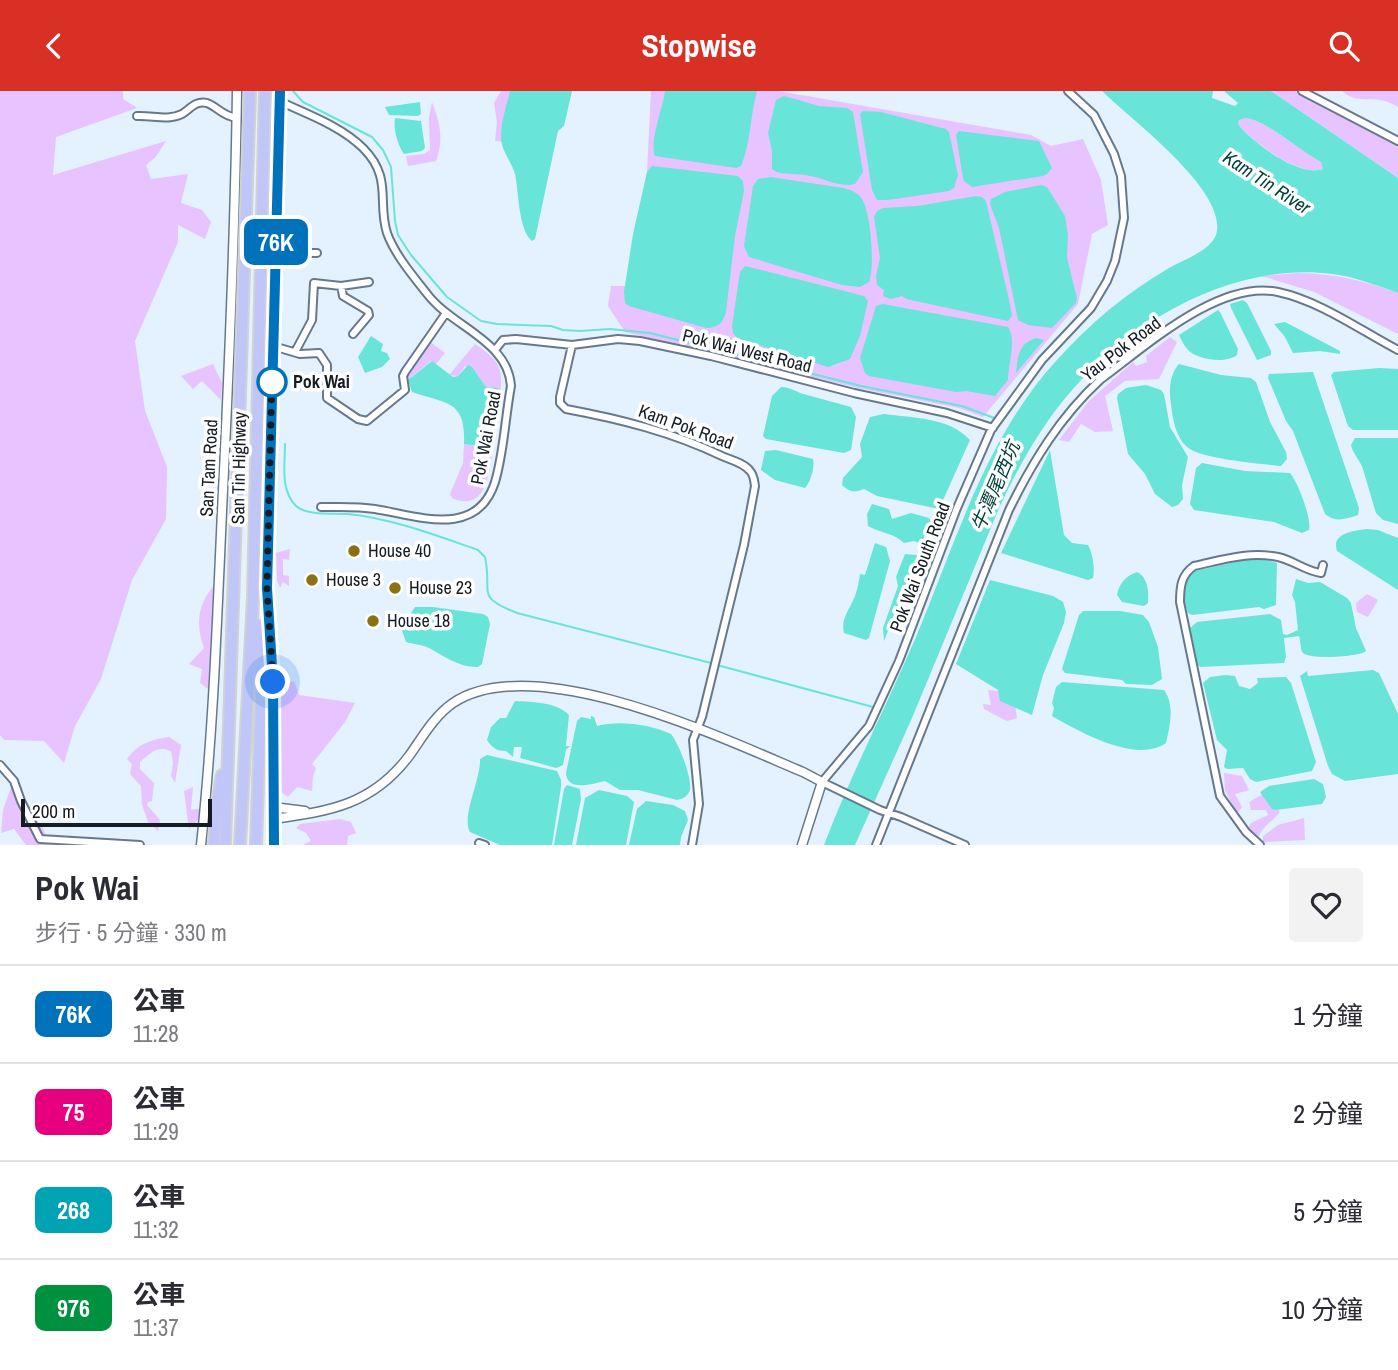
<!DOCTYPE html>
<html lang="zh-TW">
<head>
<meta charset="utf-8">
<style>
  body { margin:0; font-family:"Archivo Narrow","Noto Sans TC",sans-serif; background:#f2f2f3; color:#2b2b33; height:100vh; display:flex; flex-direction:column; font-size:26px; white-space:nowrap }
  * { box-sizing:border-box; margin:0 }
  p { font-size:23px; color:#7c7c81 }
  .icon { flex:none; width:38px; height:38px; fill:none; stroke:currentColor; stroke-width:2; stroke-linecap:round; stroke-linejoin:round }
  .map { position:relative; height:754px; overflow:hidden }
  .details { display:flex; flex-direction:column; background:#fff; flex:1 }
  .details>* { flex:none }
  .badge { padding:0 14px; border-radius:10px; font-size:24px; line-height:46px }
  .scale { position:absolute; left:21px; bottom:18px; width:191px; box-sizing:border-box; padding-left:7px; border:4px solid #151c24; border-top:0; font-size:19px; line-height:24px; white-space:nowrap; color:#151c24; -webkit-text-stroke:5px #fff; paint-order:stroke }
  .you { position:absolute; width:35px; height:35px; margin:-18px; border:5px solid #fff; border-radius:50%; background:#1a73e8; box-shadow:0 0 0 10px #1a73e833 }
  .map>.badge { position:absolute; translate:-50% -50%; box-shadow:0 0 0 4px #fff }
  .round { display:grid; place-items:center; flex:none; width:74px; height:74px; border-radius:7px; background:#f2f2f3 }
  .overview { display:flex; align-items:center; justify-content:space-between; height:119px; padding:0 35px }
  h1 { font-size:33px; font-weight:700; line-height:52px }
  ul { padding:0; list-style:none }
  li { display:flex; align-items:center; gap:21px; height:98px; padding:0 35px; border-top:2px solid #e1e1e2 }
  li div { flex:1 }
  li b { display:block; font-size:26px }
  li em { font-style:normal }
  li .badge { min-width:77px; font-weight:700; text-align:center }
  header { display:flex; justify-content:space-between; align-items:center; height:91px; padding:0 35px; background:#d93025; color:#fff; font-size:32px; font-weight:700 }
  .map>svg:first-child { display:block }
  .green { fill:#e7c4ff }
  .water { fill:#68e4d8; fill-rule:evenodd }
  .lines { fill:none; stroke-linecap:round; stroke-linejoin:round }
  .stream { stroke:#68e4d8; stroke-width:2 }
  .street-casing { stroke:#66798c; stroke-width:10 }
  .secondary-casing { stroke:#66798c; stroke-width:11 }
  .highway-casing { stroke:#d0d2d3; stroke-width:14 }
  .street { stroke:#fff; stroke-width:6 }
  .secondary { stroke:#fff; stroke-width:8 }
  .highway { stroke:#c0c6f7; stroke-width:10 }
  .line-casing { stroke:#fff; stroke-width:16 }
  .line { stroke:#0072bc; stroke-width:10 }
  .walk { stroke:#151c24; stroke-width:7; stroke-dasharray:0 12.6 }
  .stop-dot { fill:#fff; stroke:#0072bc; stroke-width:3.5 }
  .poi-dot { fill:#897214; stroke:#fff; stroke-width:2.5 }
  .labels { text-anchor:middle; stroke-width:7; stroke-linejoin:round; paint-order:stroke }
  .street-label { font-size:18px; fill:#151c24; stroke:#fff }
  .stop-label { font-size:18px; font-weight:bold; fill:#151c24; stroke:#fff; text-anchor:start }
  .poi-label { font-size:18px; fill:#151c24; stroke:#fff; text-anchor:start }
  .water-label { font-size:19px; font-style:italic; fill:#013f3a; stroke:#fff }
</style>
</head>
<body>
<header><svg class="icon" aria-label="back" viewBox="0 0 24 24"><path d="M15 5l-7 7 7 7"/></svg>Stopwise<svg class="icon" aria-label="search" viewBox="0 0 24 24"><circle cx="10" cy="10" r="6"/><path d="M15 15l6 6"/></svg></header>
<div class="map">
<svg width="1398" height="754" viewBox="0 0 1398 754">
  <rect width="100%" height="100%" fill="#e4f1fe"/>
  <!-- green -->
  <path class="green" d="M0,0H123V8L137,17L56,46L53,84L166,50L155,67L146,74L151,88L188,83L181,112L202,119L211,131L205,148L178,134V151L135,250L145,320L167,376L166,428L132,489L101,588L75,635L64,672L44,650L4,649L0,644Z
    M501,0H512L507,51L495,50L497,31L494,12Z
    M651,0H778L1031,44L1051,55L1083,48L1101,89L1108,134L1092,143L1078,213L983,326L959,317L858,297L625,241L608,215L611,195H625L647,81Z
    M1271,0H1295L1398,54V87Z
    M1342,0H1398V16C1375,1 1361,16 1342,0Z
    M432,11C440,32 444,48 436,70L408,75L406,65L424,63L430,59L429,27Z
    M1245,27C1267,29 1299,60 1321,71L1323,78C1299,87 1252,50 1238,33L1239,29Z
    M1298,182C1335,183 1363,189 1398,202V243L1314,201L1262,185Z
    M1170,246L1177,251L1159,288L1125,290L1105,305L1113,340L1095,341L1081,333L1069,351L1059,349L1088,311L1133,271L1136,275L1147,271L1146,265Z
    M430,251L445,262L436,273L431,270L408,289V279Z
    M475,253C498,269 504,275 500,304L498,297L486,296L472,277L465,275L458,285L449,284Z
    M213,273L222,292L221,309L202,290L193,298L181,285Z
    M464,353L493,357C489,381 487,422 452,407L450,403L463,372Z
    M290,458L289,469L283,468V484L289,485V495L283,491L280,497L277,489L276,462Z
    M215,493L208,598L200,592L202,578L189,573L204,557C195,532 198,513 215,493Z
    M1367,503L1378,509L1368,526L1357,521L1356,512Z
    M294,590L299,604L355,612L345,631L312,673L316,677L313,685L312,700L297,696L288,706L267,691L265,599Z
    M988,599L1006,601L1014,608L1017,627L1007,630L984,618L983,613L991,614Z
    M169,646L181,654L175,692L171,685L173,672L171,660C158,654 150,662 140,671V678L154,692L152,710L148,711L147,714L160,729L158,740L148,731L142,714L141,695L130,683L132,673L127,668C137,653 152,648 169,646Z
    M1224,682L1242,685L1249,699L1235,703L1242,716L1237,723L1225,699Z
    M12,694L26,712L24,725C43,729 43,737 49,754H26L14,738L1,742L3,719Z
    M193,696L191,719L209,716L208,730L199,728L189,738L184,700Z
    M1265,702L1280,721C1273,730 1263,735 1259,745L1247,739L1251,732L1268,724L1266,719H1251L1249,711Z
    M1304,727L1305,749L1263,751V745L1278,734Z
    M340,728L351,731L356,742L348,745L347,754H303L311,750L306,742L296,737L300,733Z"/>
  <!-- water -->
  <path class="water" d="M510,0H572L564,35L558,40L535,148L532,150C518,138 519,101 515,83C512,71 501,59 501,47C501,29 506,18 510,0Z
    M665,0H757C750,25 751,51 741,75L736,77L655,65C649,51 663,17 665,0Z
    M1102,0H1213L1212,7L1235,15L1238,12L1224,0H1271L1398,87V202C1376,194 1355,186 1332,183C1234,171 1136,227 1073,298C1043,332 1019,374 1000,415L912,627L855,754H824C851,683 886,616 916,546C956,451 985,348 1056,270C1089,233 1126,202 1169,177C1183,169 1210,160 1216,144C1230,101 1130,28 1102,0ZM1245,27C1267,29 1299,60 1321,71L1323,78C1299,87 1252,51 1238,33L1239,29Z
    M784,5L819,15L847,17L853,21L863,81L855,93C838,97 822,86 805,84C793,82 781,85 772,78V60L768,42L776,9Z
    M420,11L421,23L418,25L389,24L385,16Z
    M863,20L881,21L946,38L949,41L958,84L954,97L949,100L888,109H877L872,99L860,23Z
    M395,27L421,30L425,57L422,60L404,63C398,54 393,39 395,27Z
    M959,40L1039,50L1052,77L1047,83L1043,85L972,96L964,90L963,87L956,44Z
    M652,75L738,85L743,90L744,100L735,145L726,221C723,232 718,237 706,237L629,215L625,212L624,201L633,143L647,81Z
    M771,86L843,97C851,99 857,101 862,108C871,122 875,176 869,191L860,196L842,194L749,166L744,155L753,95L758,88Z
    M1041,94L1047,96L1065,125L1068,144L1067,167L1077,207L1076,212L1052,237L1028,234L1018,229L999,137L990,113L991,108L1005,101Z
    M976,105L982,106L986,110L1010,213L1012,225L1008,230L906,208L902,205L891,208L883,205L884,199L877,194L876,185L880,167L874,126L877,120L883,117L917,115Z
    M745,175L864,205L868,210L860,245L850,268L828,276L737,247L733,242L732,235L740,181Z
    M1243,209L1247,212L1271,260V264L1257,269L1231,217L1230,213Z
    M883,213L1008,236C1017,249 1008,273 1008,289L995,305L966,300L956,301L869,285L865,282L860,267L876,215Z
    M1218,219L1220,221L1238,258L1237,264C1226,273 1198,269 1188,259C1184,255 1181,248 1179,244Z
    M1285,231L1340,260V263L1320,260L1293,262L1285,246L1274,233Z
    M371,245L383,253L381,260L387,262L390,268L382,276L365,282L358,266Z
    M1036,247L1044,249L1016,282C1018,265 1018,253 1036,247Z
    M432,270L453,286L458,285L468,274L472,276L486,296L498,297L500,304L493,357L464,353C466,309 447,313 412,301L408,289Z
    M1179,273L1221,284L1251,287L1256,291L1270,331L1286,361L1287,368L1281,375C1262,373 1204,368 1190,358C1176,349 1173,329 1171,314C1169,300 1169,284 1179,273Z
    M1379,277L1398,278V339H1353L1348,335L1331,284L1334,281Z
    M1313,281L1359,417L1358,424C1345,428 1336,432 1325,423L1293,340L1286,330L1268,287L1269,283Z
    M1146,294L1161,299L1164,303L1170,336L1188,366L1182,394L1183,408L1178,414L1172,416L1155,403L1145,383L1128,363L1117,307L1118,303L1126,297Z
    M781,296C791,296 797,302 807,304C822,308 836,312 851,316L856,326L851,359L844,362L766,348L763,345L772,305Z
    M884,323C913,327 949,326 970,349L939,418L877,405L864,398C854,402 850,401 842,394L843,387L862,366L860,353L870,326Z
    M1355,347H1398V433L1383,429L1376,422L1362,375L1353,360L1351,354Z
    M776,359L813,368C815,376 811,390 805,397L775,389L761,379L765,360Z
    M1050,359L1064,444L1072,452L1088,454C1093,463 1095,478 1093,487L1088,489L1001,462Z
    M1202,372L1245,380L1290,382C1298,391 1312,428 1309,439L1302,442L1274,431L1194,419L1190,413L1196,377Z
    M872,413L889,418L892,428L911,422L929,427L931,431L921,453L914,450L904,452C894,442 880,442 868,435L867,423Z
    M1367,438L1378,439L1398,447V499L1337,460C1331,442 1353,440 1367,438Z
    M875,452L886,456L890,470L869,547L866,549L844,542C840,526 852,516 856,502C858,496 859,489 860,483L865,484Z
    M905,463L917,464V467L884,550L883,537L898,495L896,486Z
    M1258,466L1277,472L1276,514L1264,518L1259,516L1192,524L1188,522C1183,510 1180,491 1190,481Z
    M1137,481C1148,486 1149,501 1148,512L1144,515L1122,511L1117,504C1119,493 1125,485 1137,481Z
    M1296,488L1308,492L1320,491L1347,507L1351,512L1356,537L1366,560C1359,566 1310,569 1303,562C1300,559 1301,550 1299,545L1284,547L1286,566L1284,572L1201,576L1196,574L1190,537L1197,531L1270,523L1281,529L1283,543L1287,544L1298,539L1295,511L1292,504Z
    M990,489L1053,505L1063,511L1066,521L1064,532L1043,584L1032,624L1000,610L998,599L956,573Z
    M415,516H433L483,523L488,526L490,533L482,573L478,576C460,577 444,565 429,557C423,554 413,553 406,551L401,537Z
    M1083,520H1120L1143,524L1149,531L1158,556L1162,588L1152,594L1126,593L1122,589L1065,582L1062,578L1079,524Z
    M1373,579L1379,582L1398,623V683L1345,690L1332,683L1328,675L1300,585L1307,580L1308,585Z
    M1226,584L1235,585L1239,595L1250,598L1258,592L1257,587L1286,586L1291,592L1316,671L1312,680L1256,691L1250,688L1243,677L1227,678L1224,676L1227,659L1217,649L1203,592L1210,586Z
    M1062,591L1164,599C1175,614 1170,635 1166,652C1136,673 1080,641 1052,625L1054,617L1052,612L1056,596Z
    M515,610C532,611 557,611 569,624L566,655H570L566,659L563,674L556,677L520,667L522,656H514L513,666L506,660C497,660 492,657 487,649L491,636L500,627H506Z
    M591,625L594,626L597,635C618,629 650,633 671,643C679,653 692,686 690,699C688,705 683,708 677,709L638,699H620L605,690C592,693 567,701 566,682L577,630L581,626L591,628Z
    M487,664L557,680L561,689V696L552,754H500L470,741C461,726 481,688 480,668Z
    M1314,688L1323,693L1326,706L1322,713L1276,719L1272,718L1260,701L1269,695Z
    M567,694L580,698L581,708L572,754H554L564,698Z
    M599,699L627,705L634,711L626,754H576L585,707Z
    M646,710L673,714L685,720L688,729L681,746L680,754H629L637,718Z"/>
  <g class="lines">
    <!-- stream -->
    <path class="stream" d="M293,0L303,11L372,46L383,59L391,76L395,130L398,144L411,164L447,206L481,230L497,233L551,235L563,239L580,240L610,238L650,242L861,295L962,315L997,328
      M285,353C285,374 280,399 296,415C307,425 334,422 348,423C394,428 435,444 478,459L485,466C493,503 474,505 517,522L711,572
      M717,574L873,616"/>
    <!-- street casing -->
    <g class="street-casing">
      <path id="street" d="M1302,0L1398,50
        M279,10C307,23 341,35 363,57C393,87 377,111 387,142C395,164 413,185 428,204C453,236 508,250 511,295C505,327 504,361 495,391C477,448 418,425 375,418C357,415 339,416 321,416
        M137,25C152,24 168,30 182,23C190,18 196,9 207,12C218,16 222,25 237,27
        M275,162H317
        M341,195L343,205L368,220L369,224L353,243
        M572,254L560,306V312L566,318C620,328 672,341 722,365C731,369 744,372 750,380C754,384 754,389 755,395L744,454L702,626L693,649L699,713L692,754
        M273,255L300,263L319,262L327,274V307L358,328L367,330L405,299L403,285L405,281L446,222
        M495,259L503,249L516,248L572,254L618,248L640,250L711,265L854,302L947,322L993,337
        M295,261L312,229L314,192L341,195L369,191
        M0,674L14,690L21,710L40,748L140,754
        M479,752L485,754
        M876,754L1009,419C1033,370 1060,326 1100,289C1145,256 1219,188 1278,201C1320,210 1360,239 1398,259
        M965,754L901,726L880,719L822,691L869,635L899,570L957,417L991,339L1042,269L1091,217L1107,190L1115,170L1124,127L1121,85L1114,63L1094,24L1068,0
        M1260,754L1246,741L1220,705L1180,511C1180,496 1181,484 1194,475C1222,469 1249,460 1278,466C1293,469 1305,480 1321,482L1323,474"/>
    </g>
    <!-- secondary casing -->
    <g class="secondary-casing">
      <path id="secondary" d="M273,716L305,720
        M274,728C330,720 372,714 409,665C422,647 434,625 453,612C534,558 722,647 803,681L822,691L802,754
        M201,754C213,643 217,531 222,420C229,280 235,140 237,0
        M274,754L273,591L267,497L280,0"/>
    </g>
    <!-- highway casing -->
    <g class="highway-casing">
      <path id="highway" d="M214,754L216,718L222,684
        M225,754L250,0
        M240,754L253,507L265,0
        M256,754L261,608L257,534"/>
    </g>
    <!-- street -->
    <use href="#street" class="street"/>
    <!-- secondary -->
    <use href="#secondary" class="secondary"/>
    <!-- highway -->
    <use href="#highway" class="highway"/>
  </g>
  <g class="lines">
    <!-- line casing -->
    <g class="line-casing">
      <path id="line" d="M274,754L273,591L267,497L280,0"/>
    </g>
    <!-- line -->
    <use href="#line" class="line"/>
    <!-- walk -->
    <path class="walk" d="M272,291V281L267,497L273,591"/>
  </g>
  <!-- markers -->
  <circle class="stop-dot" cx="272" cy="291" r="14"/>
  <g class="poi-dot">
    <circle cx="354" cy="460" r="7"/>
    <circle cx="312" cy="489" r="7"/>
    <circle cx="395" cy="497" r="7"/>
    <circle cx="373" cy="530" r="7"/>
  </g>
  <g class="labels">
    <!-- street labels -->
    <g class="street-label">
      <text transform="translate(1121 258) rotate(-37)" y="6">Yau Pok Road</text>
      <text transform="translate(747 260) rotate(14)" y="6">Pok Wai West Road</text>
      <text transform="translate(686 336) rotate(20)" y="6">Kam Pok Road</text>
      <text transform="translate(486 347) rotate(-79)" y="6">Pok Wai Road</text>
      <text transform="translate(209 377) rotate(-87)" y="6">San Tam Road</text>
      <text transform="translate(239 377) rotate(-89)" y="6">San Tin Highway</text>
      <text transform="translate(920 476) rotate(-69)" y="6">Pok Wai South Road</text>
    </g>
    <!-- stop labels -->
    <g class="stop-label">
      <text x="293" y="297">Pok Wai</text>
    </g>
    <!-- poi labels -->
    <g class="poi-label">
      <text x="368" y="466">House 40</text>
      <text x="326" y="495">House 3</text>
      <text x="409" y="503">House 23</text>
      <text x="387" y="536">House 18</text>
    </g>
    <!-- water labels -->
    <g class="water-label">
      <text transform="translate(1267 91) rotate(33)" y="7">Kam Tin River</text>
      <text transform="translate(995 395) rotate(-67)" y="7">牛潭尾西坑</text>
    </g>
  </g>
</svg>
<div class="scale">200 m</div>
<div class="you" style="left:273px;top:591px"></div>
<b class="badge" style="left:276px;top:151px;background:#0072bc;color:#fff">76K</b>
</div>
<section class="details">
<div class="overview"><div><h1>Pok Wai</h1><p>步行 · 5 分鐘 · 330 m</p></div><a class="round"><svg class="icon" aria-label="heart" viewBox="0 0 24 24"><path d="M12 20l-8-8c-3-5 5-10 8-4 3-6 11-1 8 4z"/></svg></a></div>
<ul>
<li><span class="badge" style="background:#0072bc;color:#fff">76K</span><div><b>公車</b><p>11:28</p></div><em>1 分鐘</em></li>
<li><span class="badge" style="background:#e6007e;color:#fff">75</span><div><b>公車</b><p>11:29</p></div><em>2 分鐘</em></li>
<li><span class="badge" style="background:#00a3b4;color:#fff">268</span><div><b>公車</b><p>11:32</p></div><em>5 分鐘</em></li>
<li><span class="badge" style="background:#009140;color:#fff">976</span><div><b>公車</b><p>11:37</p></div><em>10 分鐘</em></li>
</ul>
</section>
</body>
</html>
